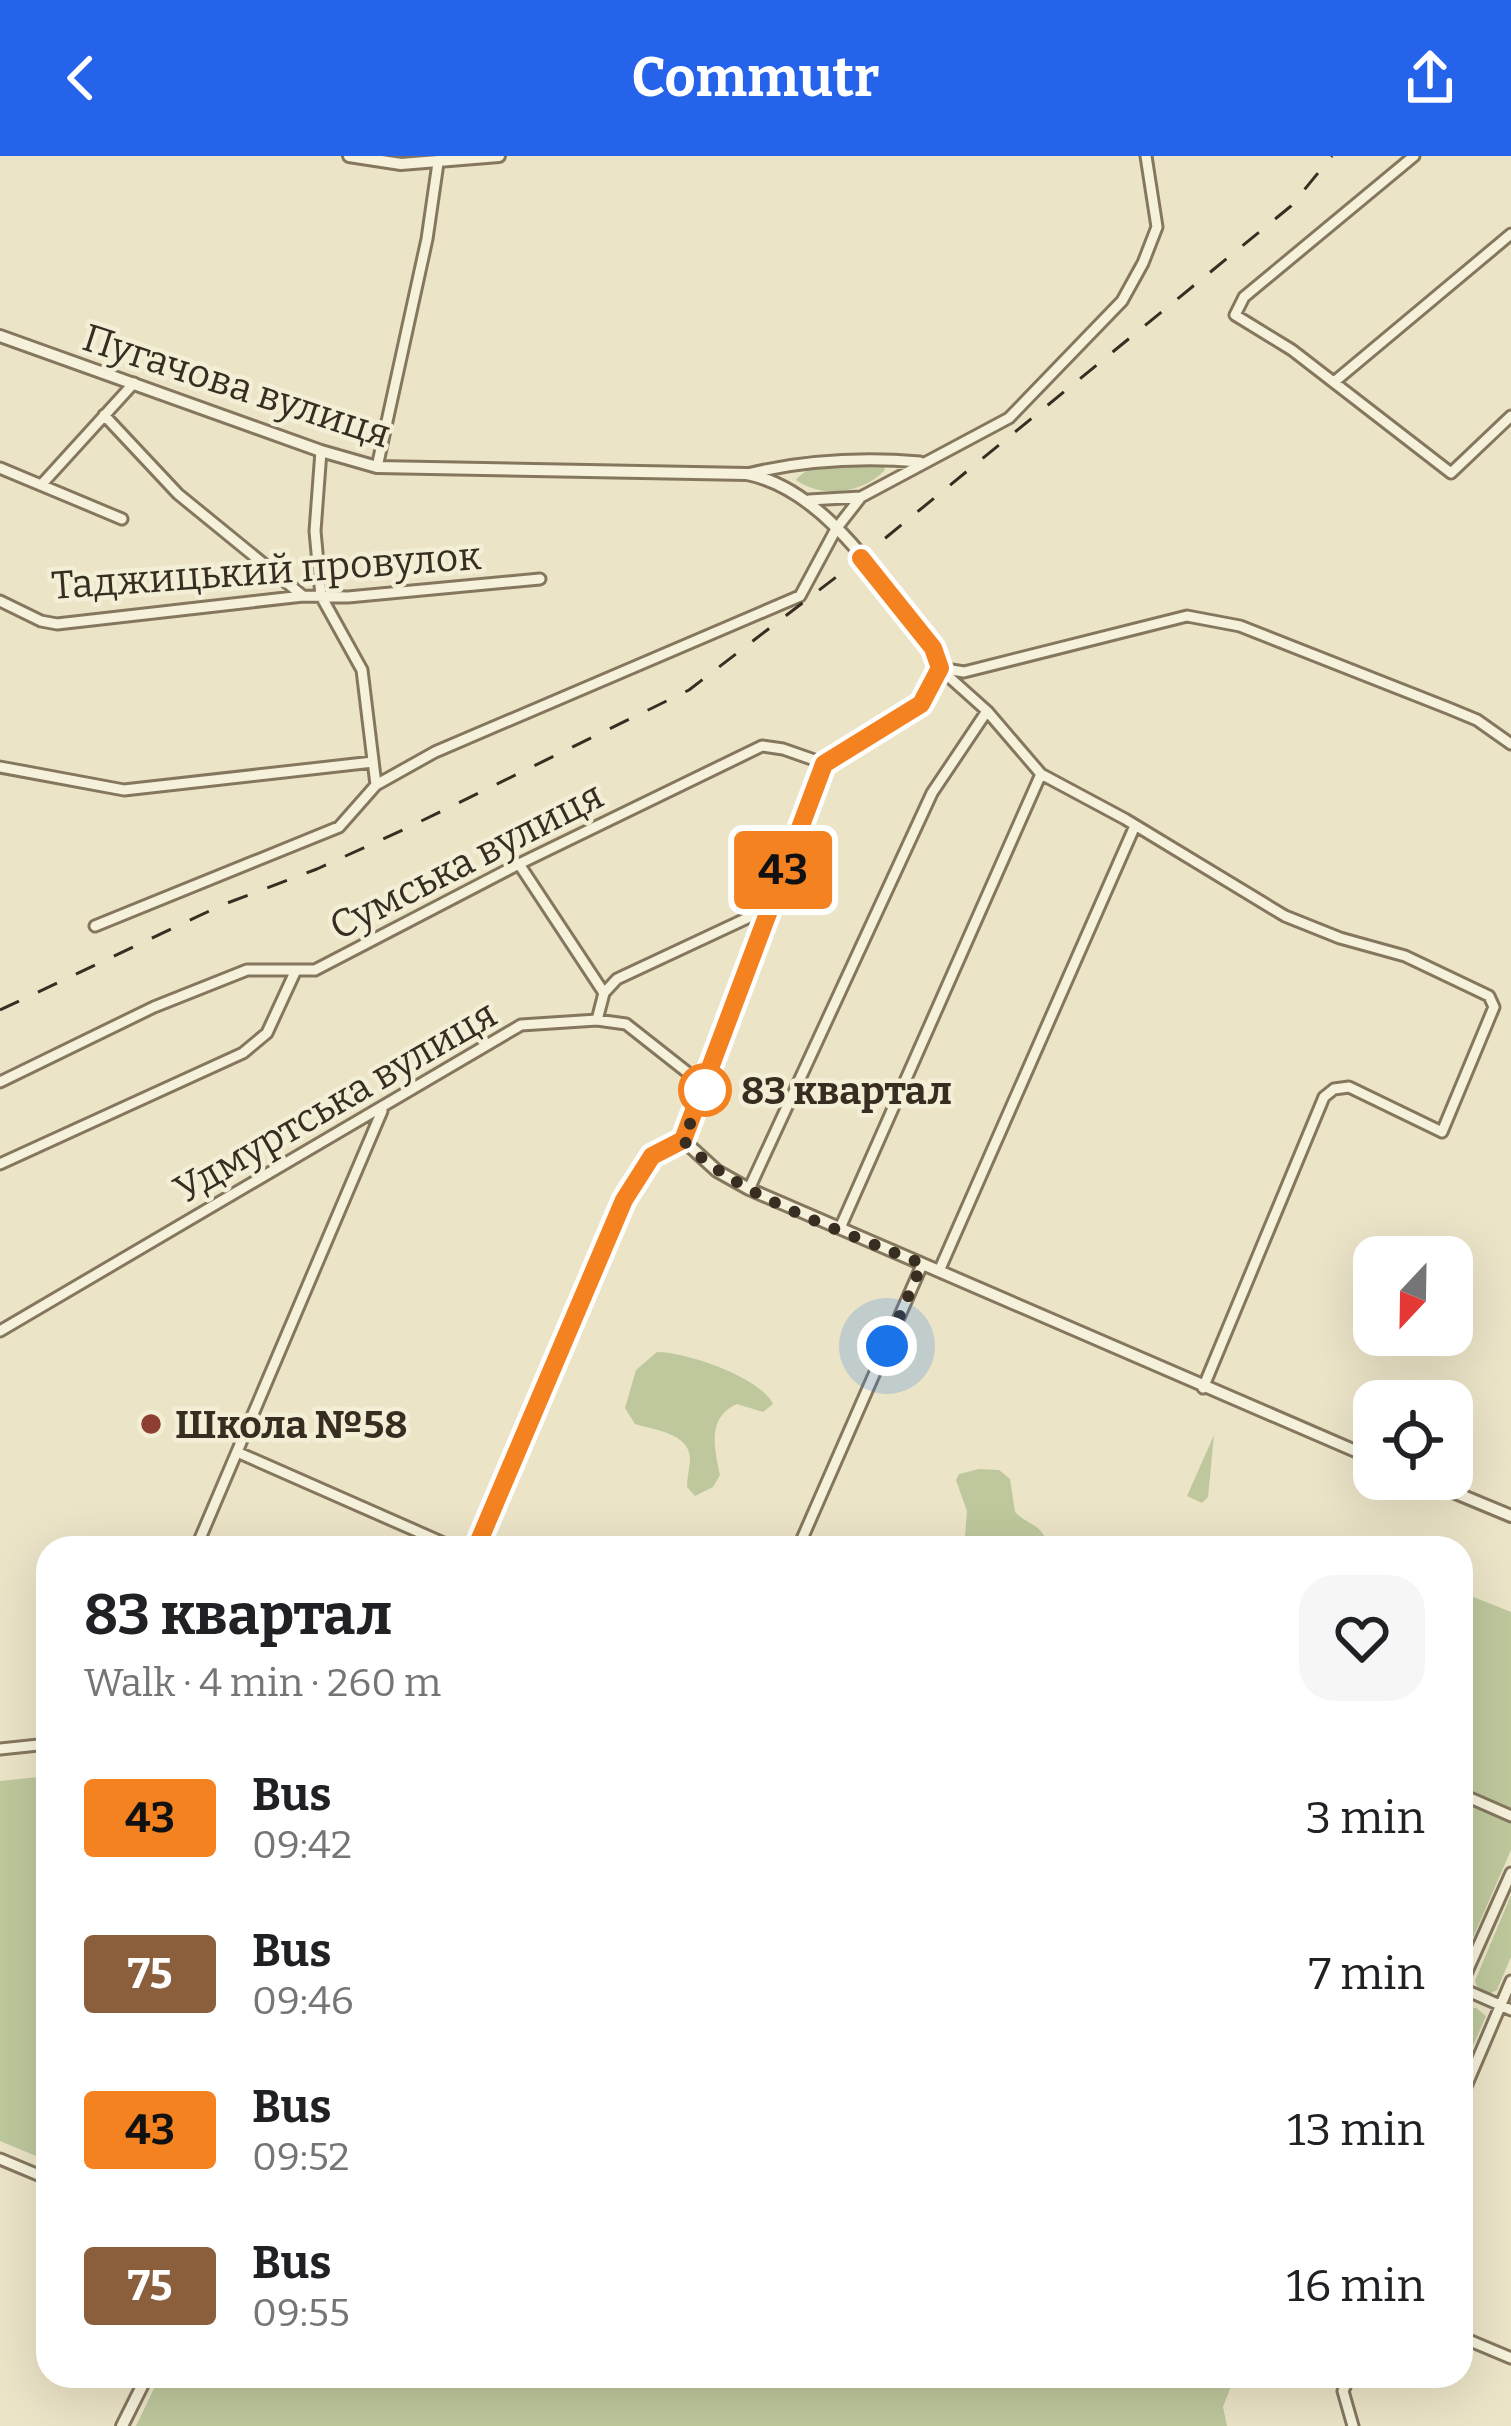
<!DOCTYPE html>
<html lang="en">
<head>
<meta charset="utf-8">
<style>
  body { margin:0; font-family:Bitter,serif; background:#f6f6f6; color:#202124; height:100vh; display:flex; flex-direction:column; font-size:45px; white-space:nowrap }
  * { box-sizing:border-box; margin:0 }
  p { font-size:39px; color:#757577 }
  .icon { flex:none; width:66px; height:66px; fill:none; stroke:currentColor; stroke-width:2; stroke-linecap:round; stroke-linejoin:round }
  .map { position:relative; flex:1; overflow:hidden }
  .drawer { position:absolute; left:36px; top:1380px; width:1437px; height:852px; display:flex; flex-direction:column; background:#fff; border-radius:36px; box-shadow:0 12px 48px #0002 }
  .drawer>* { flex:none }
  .badge { padding:0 24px; border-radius:9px; font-size:42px; line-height:78px }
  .needle { width:78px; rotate:202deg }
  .fabs { position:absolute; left:1353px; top:1080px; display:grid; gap:24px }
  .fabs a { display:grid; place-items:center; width:120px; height:120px; border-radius:24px; background:#fff; box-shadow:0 12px 48px #0002; font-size:60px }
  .you { position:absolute; width:60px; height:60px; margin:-30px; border:9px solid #fff; border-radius:50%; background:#1a73e8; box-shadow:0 0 0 18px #1a73e833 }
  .map>.badge { position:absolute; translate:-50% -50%; box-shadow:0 0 0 6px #fff }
  .round { display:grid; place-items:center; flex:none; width:126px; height:126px; border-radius:36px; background:#f6f6f6 }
  .headline { display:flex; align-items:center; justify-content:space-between; height:204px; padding:0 48px }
  h1 { font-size:57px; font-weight:700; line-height:90px }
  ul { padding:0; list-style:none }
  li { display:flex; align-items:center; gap:36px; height:156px; padding:0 48px }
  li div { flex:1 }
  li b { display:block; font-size:45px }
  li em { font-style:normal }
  li .badge { min-width:132px; font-weight:700; text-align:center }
  header { display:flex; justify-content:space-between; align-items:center; height:156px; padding:0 48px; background:#2563eb; color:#fff; font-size:54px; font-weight:700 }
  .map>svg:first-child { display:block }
  .green { fill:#bec89c }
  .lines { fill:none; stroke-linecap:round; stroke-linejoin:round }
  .minor-casing { stroke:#85775e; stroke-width:15 }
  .tertiary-casing { stroke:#85775e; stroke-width:16 }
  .minor { stroke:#f6f1da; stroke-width:9 }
  .tertiary { stroke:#f6f1da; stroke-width:10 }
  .rail { stroke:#372e21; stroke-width:3; stroke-dasharray:21 21; stroke-linecap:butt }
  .line-casing { stroke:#fff; stroke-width:27 }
  .line { stroke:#f58220; stroke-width:18 }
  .walk { stroke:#372e21; stroke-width:12; stroke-dasharray:0 21.6 }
  .stop-dot { fill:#fff; stroke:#f58220; stroke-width:6 }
  .poi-dot { fill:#8f3e33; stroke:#f3eed6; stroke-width:4.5 }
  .labels { text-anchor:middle; stroke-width:9; stroke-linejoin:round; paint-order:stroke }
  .street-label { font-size:39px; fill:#372e21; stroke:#f3eed6 }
  .stop-label { font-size:39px; font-weight:bold; fill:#372e21; stroke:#f3eed6; text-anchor:start }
  .poi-label { font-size:39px; font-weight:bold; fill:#372e21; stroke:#f3eed6; text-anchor:start }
</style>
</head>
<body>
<header><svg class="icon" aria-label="back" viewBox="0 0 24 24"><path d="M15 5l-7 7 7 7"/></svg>Commutr<svg class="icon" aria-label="share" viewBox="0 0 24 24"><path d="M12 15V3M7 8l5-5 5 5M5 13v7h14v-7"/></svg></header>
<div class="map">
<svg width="1511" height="2270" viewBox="0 0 1511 2270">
  <rect width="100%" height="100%" fill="#ebe4c7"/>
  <!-- green -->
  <path class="green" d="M870,308L883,309L885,314C864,337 822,343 796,324C812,304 845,309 870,308Z
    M657,1196C686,1196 760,1221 773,1248L763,1256L737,1248C707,1261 714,1292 720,1319L713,1331L695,1340L687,1331C687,1321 690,1311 690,1302C689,1277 654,1274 635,1268L625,1252L636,1214Z
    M1214,1279L1208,1341L1202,1347L1187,1340Z
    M979,1313L999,1314L1010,1323L1015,1356C1028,1370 1047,1369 1046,1392H964L967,1355L956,1324L959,1318Z
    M1461,1436L1511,1456V1694L1461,1809Z
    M48,1620V2005L0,1985V1625Z
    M1511,1739V1801L1497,1834L1487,1839L1479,1835L1475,1825Z
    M1464,1851L1476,1852L1486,1860L1461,1918Z
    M160,2220H1235L1223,2251L1227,2270H136Z"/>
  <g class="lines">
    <!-- minor casing -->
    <g class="minor-casing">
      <path id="minor" d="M1414,0L1244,141L1235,159L1292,194L1451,317L1511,260
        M1334,226L1511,78
        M104,259L178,338L303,440
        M321,295L315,375L321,440L362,514L376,629
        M377,311L427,83L438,7
        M0,312L122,363
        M747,318C805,304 860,301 920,306
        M42,328L134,227
        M809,344L861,341
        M0,445L41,465L57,468L303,440L348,441L540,423
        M939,512L987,555L1041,618L1125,663L1285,760L1340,782L1405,800L1489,840L1494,851L1442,976L1349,931L1334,933L1324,941L1203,1232
        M939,512L964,516L1187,460L1240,470L1448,552L1477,564L1511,588
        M0,611L124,634L373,606
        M519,708L604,837
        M95,770L339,671L376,629L435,596L800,440L836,373L861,341L1009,262L1122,145L1143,107L1157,71L1146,0
        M597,864L604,837L617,823L769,752
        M0,926L154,851L247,814H315L519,708L762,590L783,593L823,607
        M0,1008L243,897L267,877L296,814
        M749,1033L932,637L987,555
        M840,1072L1041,618
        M939,1115L1134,672
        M0,1175L521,869L597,864L626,868L706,931
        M237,1296L455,1392
        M196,1392L382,955
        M798,1392L922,1109
        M0,1593L48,1588
        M1461,1638L1511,1660
        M1461,1829L1511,1717
        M1461,1832L1511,1854
        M1461,1942L1511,1825
        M0,2003L48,2023
        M1461,2181L1511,2202
        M1350,2220L1343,2235L1353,2270"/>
    </g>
    <!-- tertiary casing -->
    <g class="tertiary-casing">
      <path id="tertiary" d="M349,0L401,8L499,0
        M0,180L321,295L377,311L747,318C828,334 883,430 933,492L939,512L921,548L823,607L706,931L683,984L717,1015L749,1033L1374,1303
        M1422,1323L1511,1360
        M476,1392L624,1044L652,1000L683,984
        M122,2270L147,2220"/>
    </g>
    <!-- minor -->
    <use href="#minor" class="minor"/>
    <!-- tertiary -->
    <use href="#tertiary" class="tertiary"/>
    <!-- rail -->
    <path class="rail" d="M0,854L222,749L317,713L405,673L689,534L861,402L1291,50L1332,0"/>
  </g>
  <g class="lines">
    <!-- line casing -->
    <g class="line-casing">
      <path id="line" d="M476,1392L624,1044L652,1000L683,984L824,608L921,548L940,512L933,492L861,402"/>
    </g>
    <!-- line -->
    <use href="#line" class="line"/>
    <!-- walk -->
    <path class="walk" d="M705,934L706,931L683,984C736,1042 850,1077 922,1108L887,1190"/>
  </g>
  <!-- markers -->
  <circle class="stop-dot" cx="705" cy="934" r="24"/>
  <circle class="poi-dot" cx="151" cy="1268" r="12"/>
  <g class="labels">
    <!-- street labels -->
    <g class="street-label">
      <text transform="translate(237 229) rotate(18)" y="14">Пугачова вулиця</text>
      <text transform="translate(266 414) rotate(-4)" y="14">Таджицький провулок</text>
      <text transform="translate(466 704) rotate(-27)" y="14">Сумська вулиця</text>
      <text transform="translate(335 945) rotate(-30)" y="14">Удмуртська вулиця</text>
    </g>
    <!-- stop labels -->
    <g class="stop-label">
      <text x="741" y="948">83 квартал</text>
    </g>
    <!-- poi labels -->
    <g class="poi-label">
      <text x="175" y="1282">Школа №58</text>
    </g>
  </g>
</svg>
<div class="fabs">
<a><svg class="needle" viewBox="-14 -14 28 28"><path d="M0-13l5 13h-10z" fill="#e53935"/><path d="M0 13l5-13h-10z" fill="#757577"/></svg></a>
<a><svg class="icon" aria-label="locate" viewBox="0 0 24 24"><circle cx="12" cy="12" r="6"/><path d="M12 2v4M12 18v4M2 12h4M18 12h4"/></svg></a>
</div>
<div class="you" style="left:887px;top:1190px"></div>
<b class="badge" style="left:783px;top:714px;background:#f58220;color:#111">43</b>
<section class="drawer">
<div class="headline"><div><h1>83 квартал</h1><p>Walk · 4 min · 260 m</p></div><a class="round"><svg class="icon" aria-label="heart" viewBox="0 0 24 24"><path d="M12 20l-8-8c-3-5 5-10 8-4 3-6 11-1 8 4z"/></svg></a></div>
<ul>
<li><span class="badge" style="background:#f58220;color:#111">43</span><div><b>Bus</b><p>09:42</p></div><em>3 min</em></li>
<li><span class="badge" style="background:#8b5e3c;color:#fff">75</span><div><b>Bus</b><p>09:46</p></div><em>7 min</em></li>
<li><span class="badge" style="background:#f58220;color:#111">43</span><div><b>Bus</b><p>09:52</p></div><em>13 min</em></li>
<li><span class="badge" style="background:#8b5e3c;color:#fff">75</span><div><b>Bus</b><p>09:55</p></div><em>16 min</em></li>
</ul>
</section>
</div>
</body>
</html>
